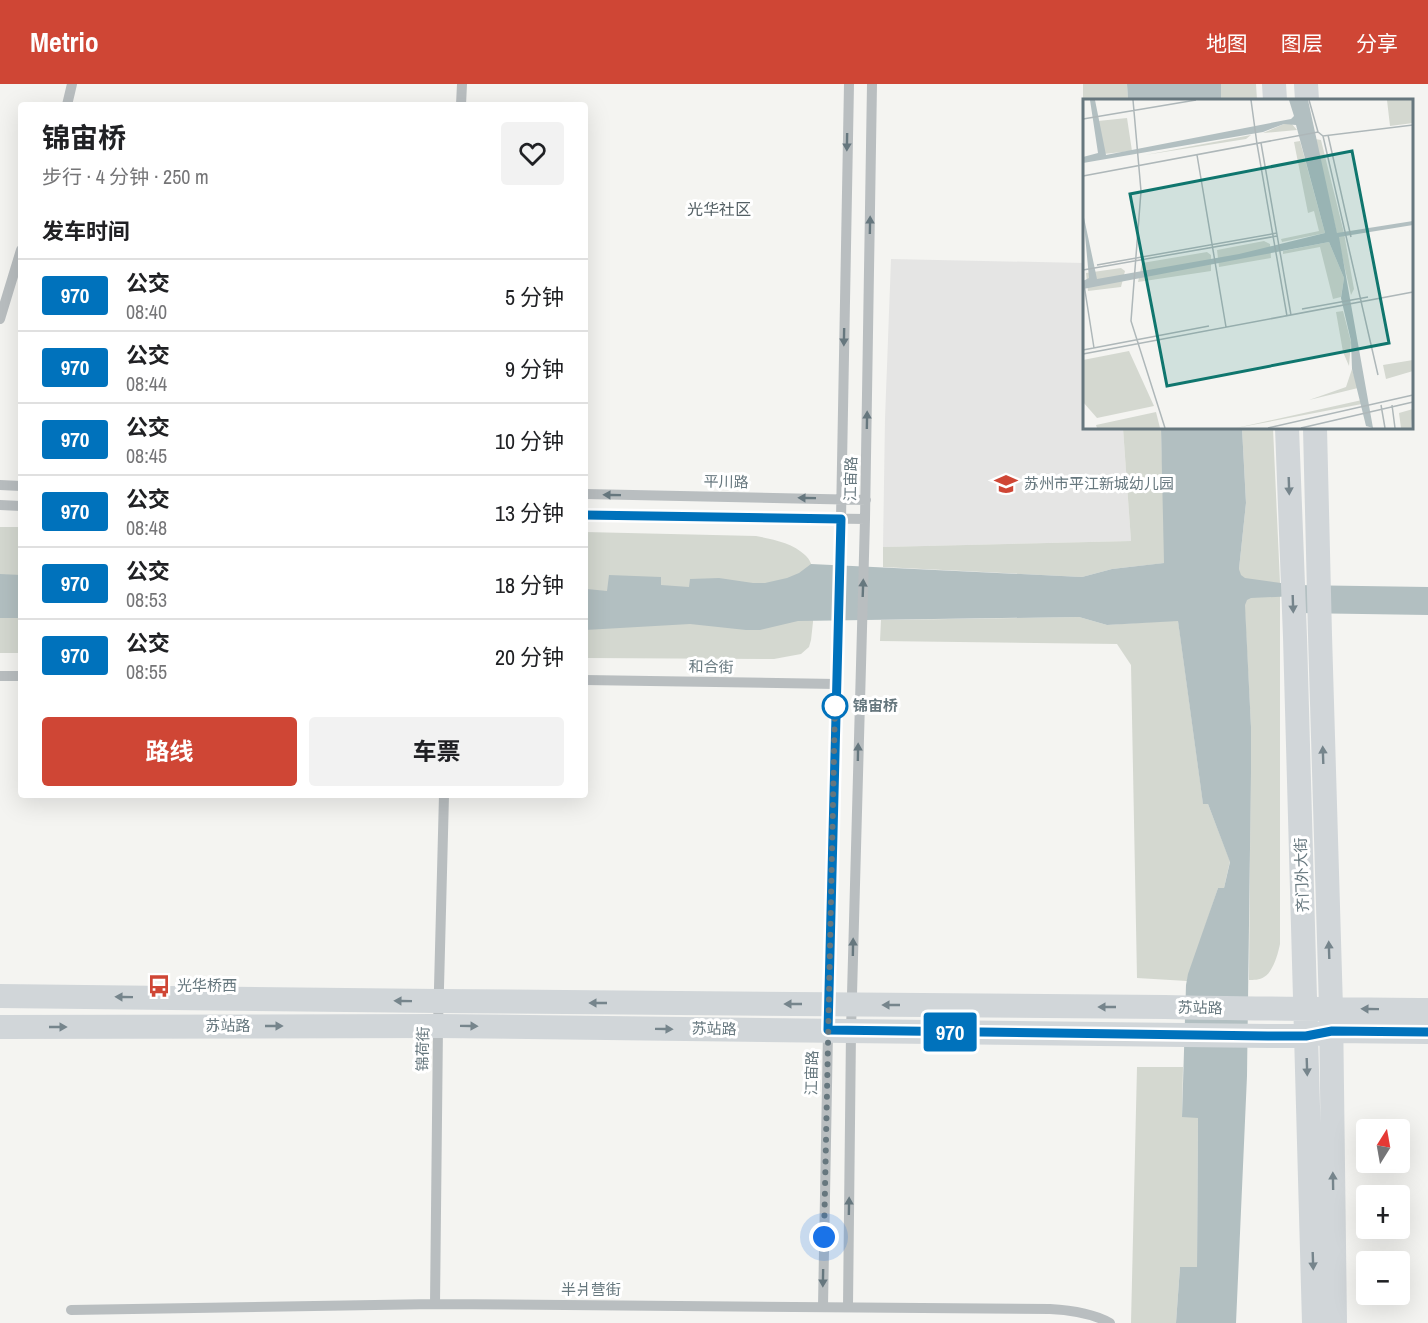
<!DOCTYPE html>
<html lang="zh">
<head>
<meta charset="utf-8">
<style>
  body { margin:0; font-family:"Archivo Narrow","Noto Sans SC",sans-serif; background:#f2f2f2; color:#202124; height:100vh; display:flex; flex-direction:column; font-size:22px; white-space:nowrap }
  * { box-sizing:border-box; margin:0 }
  p { font-size:20px; color:#757577 }
  .icon { flex:none; width:33px; height:33px; fill:none; stroke:currentColor; stroke-width:2; stroke-linecap:round; stroke-linejoin:round }
  .map { position:relative; flex:1; overflow:hidden }
  .panel { position:absolute; left:18px; top:18px; width:570px; height:696px; display:flex; flex-direction:column; background:#fff; border-radius:6px; box-shadow:0 6px 24px #0002 }
  .panel>* { flex:none }
  .badge { padding:0 12px; border-radius:4px; font-size:21px; line-height:39px }
  .needle { width:39px; rotate:11deg }
  .tools { position:absolute; left:1356px; top:1035px; display:grid; gap:12px }
  .tools a { display:grid; place-items:center; width:54px; height:54px; border-radius:6px; background:#fff; box-shadow:0 6px 24px #0002; font-size:30px }
  .you { position:absolute; width:30px; height:30px; margin:-15px; border:4px solid #fff; border-radius:50%; background:#1a73e8; box-shadow:0 0 0 9px #1a73e833 }
  .map>.badge { position:absolute; translate:-50% -50%; box-shadow:0 0 0 3px #fff }
  h2 { padding:0 24px; font-size:22px; line-height:54px }
  .round { display:grid; place-items:center; flex:none; width:63px; height:63px; border-radius:6px; background:#f2f2f2 }
  .summary { display:flex; align-items:center; justify-content:space-between; height:102px; padding:0 24px }
  h1 { font-size:28px; font-weight:700; line-height:45px }
  .action { display:flex; gap:12px; margin-top:auto; padding:12px 24px }
  .action a { flex:1; height:69px; border-radius:6px; background:#cf4635; color:#fff; font-size:24px; font-weight:700; line-height:69px; text-align:center }
  .action a+a { background:#f2f2f2; color:#202124 }
  ul { padding:0; list-style:none }
  li { display:flex; align-items:center; gap:18px; height:72px; padding:0 24px; border-top:2px solid #e0e0e0 }
  li div { flex:1 }
  li b { display:block; font-size:22px }
  li em { font-style:normal }
  li .badge { min-width:66px; font-weight:700; text-align:center }
  header { display:flex; align-items:center; gap:36px; box-sizing:border-box; height:84px; padding:0 30px; background:#cf4635; color:#fff }
  header strong { font-size:28px }
  nav { display:flex; gap:33px; margin-inline-start:auto; font-size:21px }
  .map>svg:first-child { display:block }
  .built { fill:#e5e5e4 }
  .green { fill:#d4d8d0 }
  .water { fill:#b2bfc1 }
  .lines { fill:none; stroke-linecap:round; stroke-linejoin:round }
  .minor { stroke:#b9bec0; stroke-width:10 }
  .major { stroke:#d1d6d9; stroke-width:24 }
  .oneway { fill:#66777e }
  .oneway2 { fill:#76858c }
  .line-casing { stroke:#fff; stroke-width:14 }
  .line { stroke:#0072bc; stroke-width:9 }
  .walk { stroke:#66777e; stroke-width:6; stroke-dasharray:0 10.8 }
  .stop-dot { fill:#fff; stroke:#0072bc; stroke-width:3 }
  .labels { text-anchor:middle; stroke-width:6; stroke-linejoin:round; paint-order:stroke }
  .street-label { font-size:15px; fill:#66777e; stroke:#fff }
  .poi-label { font-size:15px; fill:#66777e; stroke:#fff; text-anchor:start }
  .stop-label { font-size:15px; font-weight:bold; fill:#66777e; stroke:#fff; text-anchor:start }
  .neighbourhood-label { font-size:16px; fill:#535f64; stroke:#fff }
  .inset-road { fill:none; stroke:#aeb7b9; stroke-width:1.5 }
  .view { fill:#0f766e; fill-opacity:0.15; stroke:#0f766e; stroke-width:3 }
  .inset-edge { fill:none; stroke:#66777e; stroke-width:3 }
</style>
</head>
<body>
<header>
<strong>Metrio</strong>
<nav><a>地图</a><a>图层</a><a>分享</a></nav>
</header>
<div class="map">
<svg width="1428" height="1239" viewBox="0 0 1428 1239">
  <rect width="100%" height="100%" fill="#f4f4f1"/>
  <!-- built -->
  <path class="built" d="M891,175L1084,179L1083,330H1084V344H1123L1131,457L883,463L885,335Z"/>
  <!-- green -->
  <path class="green" d="M1083,0H1127L1128,16H1084V330H1083Z
    M1221,0H1256L1257,16H1221Z
    M1123,344H1161L1165,479L1112,485L1082,493L883,483V463L1131,457Z
    M1242,344H1273L1280,499V860C1278,870 1273,888 1264,893C1260,896 1253,896 1249,896L1251,643L1245,529L1239,485L1246,419Z
    M0,443H21V569H0Z
    M585,448L756,452C772,455 793,459 805,471C810,475 812,482 814,488L813,538L811,556L809,563L801,570L774,575L585,574Z
    M1079,533L1107,541L1178,536L1203,719L1208,720L1230,777L1224,804H1218L1187,897L1137,894L1131,581L1117,560L880,557L881,536Z
    M1137,983H1183L1182,1033H1198L1197,1183H1180L1176,1239H1131Z"/>
  <!-- water -->
  <path class="water" d="M1127,0H1221V16H1128Z
    M1161,344H1242L1246,419L1239,485L1241,491L1245,494L1295,501L1428,503V531L1297,529L1296,512L1251,514L1247,516L1245,521L1251,643V689L1247,992L1236,1239H1176L1180,1183H1197L1198,1034L1182,1033L1186,901L1188,890L1218,804H1224L1230,778L1208,720H1203L1178,537L1107,541L1079,533L798,537L760,546H746L690,540L585,546V500H587V505L607,507L609,491L661,493V501L689,503L690,495L719,494L753,499H765L787,494L799,489L811,480L1082,493L1112,485L1164,479Z
    M0,490L21,491V534H0Z"/>
  <g class="lines">
    <!-- minor -->
    <path class="minor" d="M67,21L72,0
      M461,21L462,0
      M0,235L21,166
      M0,401L21,402
      M585,410L866,416
      M0,421L21,422
      M585,431L865,435
      M0,592H21
      M585,596L836,600
      M435,1220L438,942L444,711
      M823,1222L828,947L841,435L849,0
      M848,1222L851,947L865,435L872,0
      M71,1226L435,1220L1050,1225C1070,1226 1092,1229 1110,1239"/>
    <!-- major -->
    <path class="major" d="M1274,0L1275,16
      M1306,0L1307,16
      M1287,344L1295,553L1314,1239
      M1315,344L1320,551L1331,924L1335,1239
      M0,912L438,917L1165,923C1253,925 1340,925 1428,926
      M0,943L438,942L1268,952H1306L1332,947L1428,948"/>
  </g>
  <!-- one-way arrows -->
  <defs><path id="oneway-solid" d="M-6-.8H1V-3.2L6.5 0L1 3.2V.8H-6Z" transform="scale(1.5)"/></defs>
  <g class="oneway">
    <use href="#oneway-solid" transform="translate(847 58) rotate(91)"/>
    <use href="#oneway-solid" transform="translate(870 141) rotate(-89)"/>
    <use href="#oneway-solid" transform="translate(844 253) rotate(91)"/>
    <use href="#oneway-solid" transform="translate(867 336) rotate(-89)"/>
    <use href="#oneway-solid" transform="translate(612 411) rotate(-179)"/>
    <use href="#oneway-solid" transform="translate(807 414) rotate(-179)"/>
    <use href="#oneway-solid" transform="translate(863 504) rotate(-88)"/>
    <use href="#oneway-solid" transform="translate(858 668) rotate(-89)"/>
    <use href="#oneway-solid" transform="translate(853 863) rotate(-89)"/>
    <use href="#oneway-solid" transform="translate(849 1122) rotate(-89)"/>
    <use href="#oneway-solid" transform="translate(823 1194) rotate(91)"/>
  </g>
  <g class="oneway2">
    <use href="#oneway-solid" transform="translate(1289 402) rotate(88)"/>
    <use href="#oneway-solid" transform="translate(1293 520) rotate(88)"/>
    <use href="#oneway-solid" transform="translate(1323 671) rotate(-92)"/>
    <use href="#oneway-solid" transform="translate(1329 866) rotate(-92)"/>
    <use href="#oneway-solid" transform="translate(124 913) rotate(-179)"/>
    <use href="#oneway-solid" transform="translate(403 917) rotate(-179)"/>
    <use href="#oneway-solid" transform="translate(598 919) rotate(-180)"/>
    <use href="#oneway-solid" transform="translate(793 920) rotate(-180)"/>
    <use href="#oneway-solid" transform="translate(891 921) rotate(-180)"/>
    <use href="#oneway-solid" transform="translate(1107 923) rotate(-180)"/>
    <use href="#oneway-solid" transform="translate(1370 925) rotate(-179)"/>
    <use href="#oneway-solid" transform="translate(274 942)"/>
    <use href="#oneway-solid" transform="translate(469 942) rotate(1)"/>
    <use href="#oneway-solid" transform="translate(58 943)"/>
    <use href="#oneway-solid" transform="translate(664 945) rotate(1)"/>
    <use href="#oneway-solid" transform="translate(1307 983) rotate(88)"/>
    <use href="#oneway-solid" transform="translate(1333 1097) rotate(-91)"/>
    <use href="#oneway-solid" transform="translate(1313 1177) rotate(88)"/>
  </g>
  <g class="lines">
    <!-- line casing -->
    <g class="line-casing">
      <path id="line" d="M585,431L841,435L828,946L1268,952H1306L1332,947L1428,948"/>
    </g>
    <!-- line -->
    <use href="#line" class="line"/>
    <!-- walk -->
    <path class="walk" d="M824,1153L835,622"/>
  </g>
  <!-- icons -->
  <defs>
    <g id="school-bare" transform="scale(1.8)"><path d="M0-5L7-2L0 1L-7-2ZM-4 1L0 2.5L4 1V4Q0 6-4 4Z" fill="#cf4635" stroke="#fff" stroke-width="2.5" paint-order="stroke"/></g>
    <g id="bus-bare" transform="scale(1.8)"><path d="M-5-6H5V4H4V6H2V4H-2V6H-4V4H-5ZM-3.5-4V0h7V-4ZM-3.5 1.2v1.5H-2V1.2ZM2 1.2v1.5H3.5V1.2Z" fill="#cf4635" stroke="#fff" stroke-width="2.5" paint-order="stroke"/></g>
  </defs>
  <g fill-rule="evenodd">
    <use href="#school-bare" x="1006" y="400"/>
    <use href="#bus-bare" x="159" y="902"/>
  </g>
  <!-- markers -->
  <circle class="stop-dot" cx="835" cy="622" r="12"/>
  <g class="labels">
    <!-- street labels -->
    <g class="street-label">
      <text transform="translate(851 395) rotate(-89)" y="5">江宙路</text>
      <text transform="translate(726 398) rotate(1)" y="5">平川路</text>
      <text transform="translate(711 583) rotate(1)" y="5">和合街</text>
      <text transform="translate(1302 791) rotate(-92)" y="5">齐门外大街</text>
      <text transform="translate(1200 924) rotate(1)" y="5">苏站路</text>
      <text x="228" y="947">苏站路</text>
      <text transform="translate(714 945) rotate(1)" y="5">苏站路</text>
      <text transform="translate(423 965) rotate(-89)" y="5">锦荷街</text>
      <text transform="translate(812 989) rotate(-89)" y="5">江宙路</text>
      <text x="591" y="1211">半爿营街</text>
    </g>
    <!-- poi labels -->
    <g class="poi-label">
      <text x="1024" y="405">苏州市平江新城幼儿园</text>
      <text x="177" y="907">光华桥西</text>
    </g>
    <!-- stop labels -->
    <g class="stop-label">
      <text x="853" y="627">锦宙桥</text>
    </g>
    <!-- neighbourhood labels -->
    <g class="neighbourhood-label">
      <text x="719" y="131">光华社区</text>
    </g>
  </g>
  <!-- overview -->
  <g transform="translate(1083 15)">
    <rect width="330" height="330" fill="#f4f4f1"/>
    <path d="M304,1H330V24L307,27ZM44,19L49,52L20,55L15,22ZM208,24L214,31L180,34L201,25ZM168,36L163,40L62,56ZM232,40L238,41L261,134L271,190L268,196ZM217,42L242,134L199,143L198,140L236,132L231,112L225,114L211,43ZM181,142L187,145L188,159L136,168L134,151ZM246,143L261,179L258,198L250,200L237,148L200,155V152ZM124,153L128,156V172L55,183L59,164ZM38,169L42,172L38,188L5,192L3,174ZM260,212L268,243L266,267L260,253L253,213ZM46,252L71,307L14,319L0,303V261ZM330,261V272L303,280L300,266ZM269,270L275,289L226,301L263,288ZM279,301V305L153,329ZM330,310L328,329H318L316,314ZM73,313L77,329H14L13,326Z" fill="#d4d8d0"/>
    <path d="M7,1H12L23,56L208,20L211,17L206,1H225L254,134L330,122V126L256,138L290,329L283,327L269,270L268,242L258,199L261,179L246,143L0,190V182L6,179L0,114L14,180L156,155L242,134L213,26L201,25L180,33L0,64V58L15,54Z" fill="#b2bfc1"/>
    <path class="inset-road" d="M50,1L58,92L48,222L82,329M168,1L174,45M226,1L235,33M0,20L113,1M245,36L268,138M240,37L295,276M178,44L208,216M174,45L204,217M114,56L143,228M0,77L235,33L240,37L330,26M14,166L194,134M0,171L194,137M0,179L11,249M219,210L285,198M0,251L126,227M0,255L330,193M298,306L302,329M309,306L312,329M185,329L330,296M218,329L330,303"/>
    <path class="view" d="M269,52L306,244L84,287L47,95Z"/>
    <rect width="330" height="330" class="inset-edge"/>
  </g>
</svg>
<div class="tools">
<a><svg class="needle" viewBox="-14 -14 28 28"><path d="M0-13l5 13h-10z" fill="#e53935"/><path d="M0 13l5-13h-10z" fill="#757577"/></svg></a>
<a>+</a>
<a>−</a>
</div>
<div class="you" style="left:824px;top:1153px"></div>
<b class="badge" style="left:950px;top:948px;background:#0072bc;color:#fff">970</b>
<section class="panel">
<div class="summary"><div><h1>锦宙桥</h1><p>步行 · 4 分钟 · 250 m</p></div><a class="round"><svg class="icon" aria-label="heart" viewBox="0 0 24 24"><path d="M12 20l-8-8c-3-5 5-10 8-4 3-6 11-1 8 4z"/></svg></a></div>
<h2>发车时间</h2>
<ul>
<li><span class="badge" style="background:#0072bc;color:#fff">970</span><div><b>公交</b><p>08:40</p></div><em>5 分钟</em></li>
<li><span class="badge" style="background:#0072bc;color:#fff">970</span><div><b>公交</b><p>08:44</p></div><em>9 分钟</em></li>
<li><span class="badge" style="background:#0072bc;color:#fff">970</span><div><b>公交</b><p>08:45</p></div><em>10 分钟</em></li>
<li><span class="badge" style="background:#0072bc;color:#fff">970</span><div><b>公交</b><p>08:48</p></div><em>13 分钟</em></li>
<li><span class="badge" style="background:#0072bc;color:#fff">970</span><div><b>公交</b><p>08:53</p></div><em>18 分钟</em></li>
<li><span class="badge" style="background:#0072bc;color:#fff">970</span><div><b>公交</b><p>08:55</p></div><em>20 分钟</em></li>
</ul>
<div class="action"><a>路线</a><a>车票</a></div>
</section>
</div>
</body>
</html>
